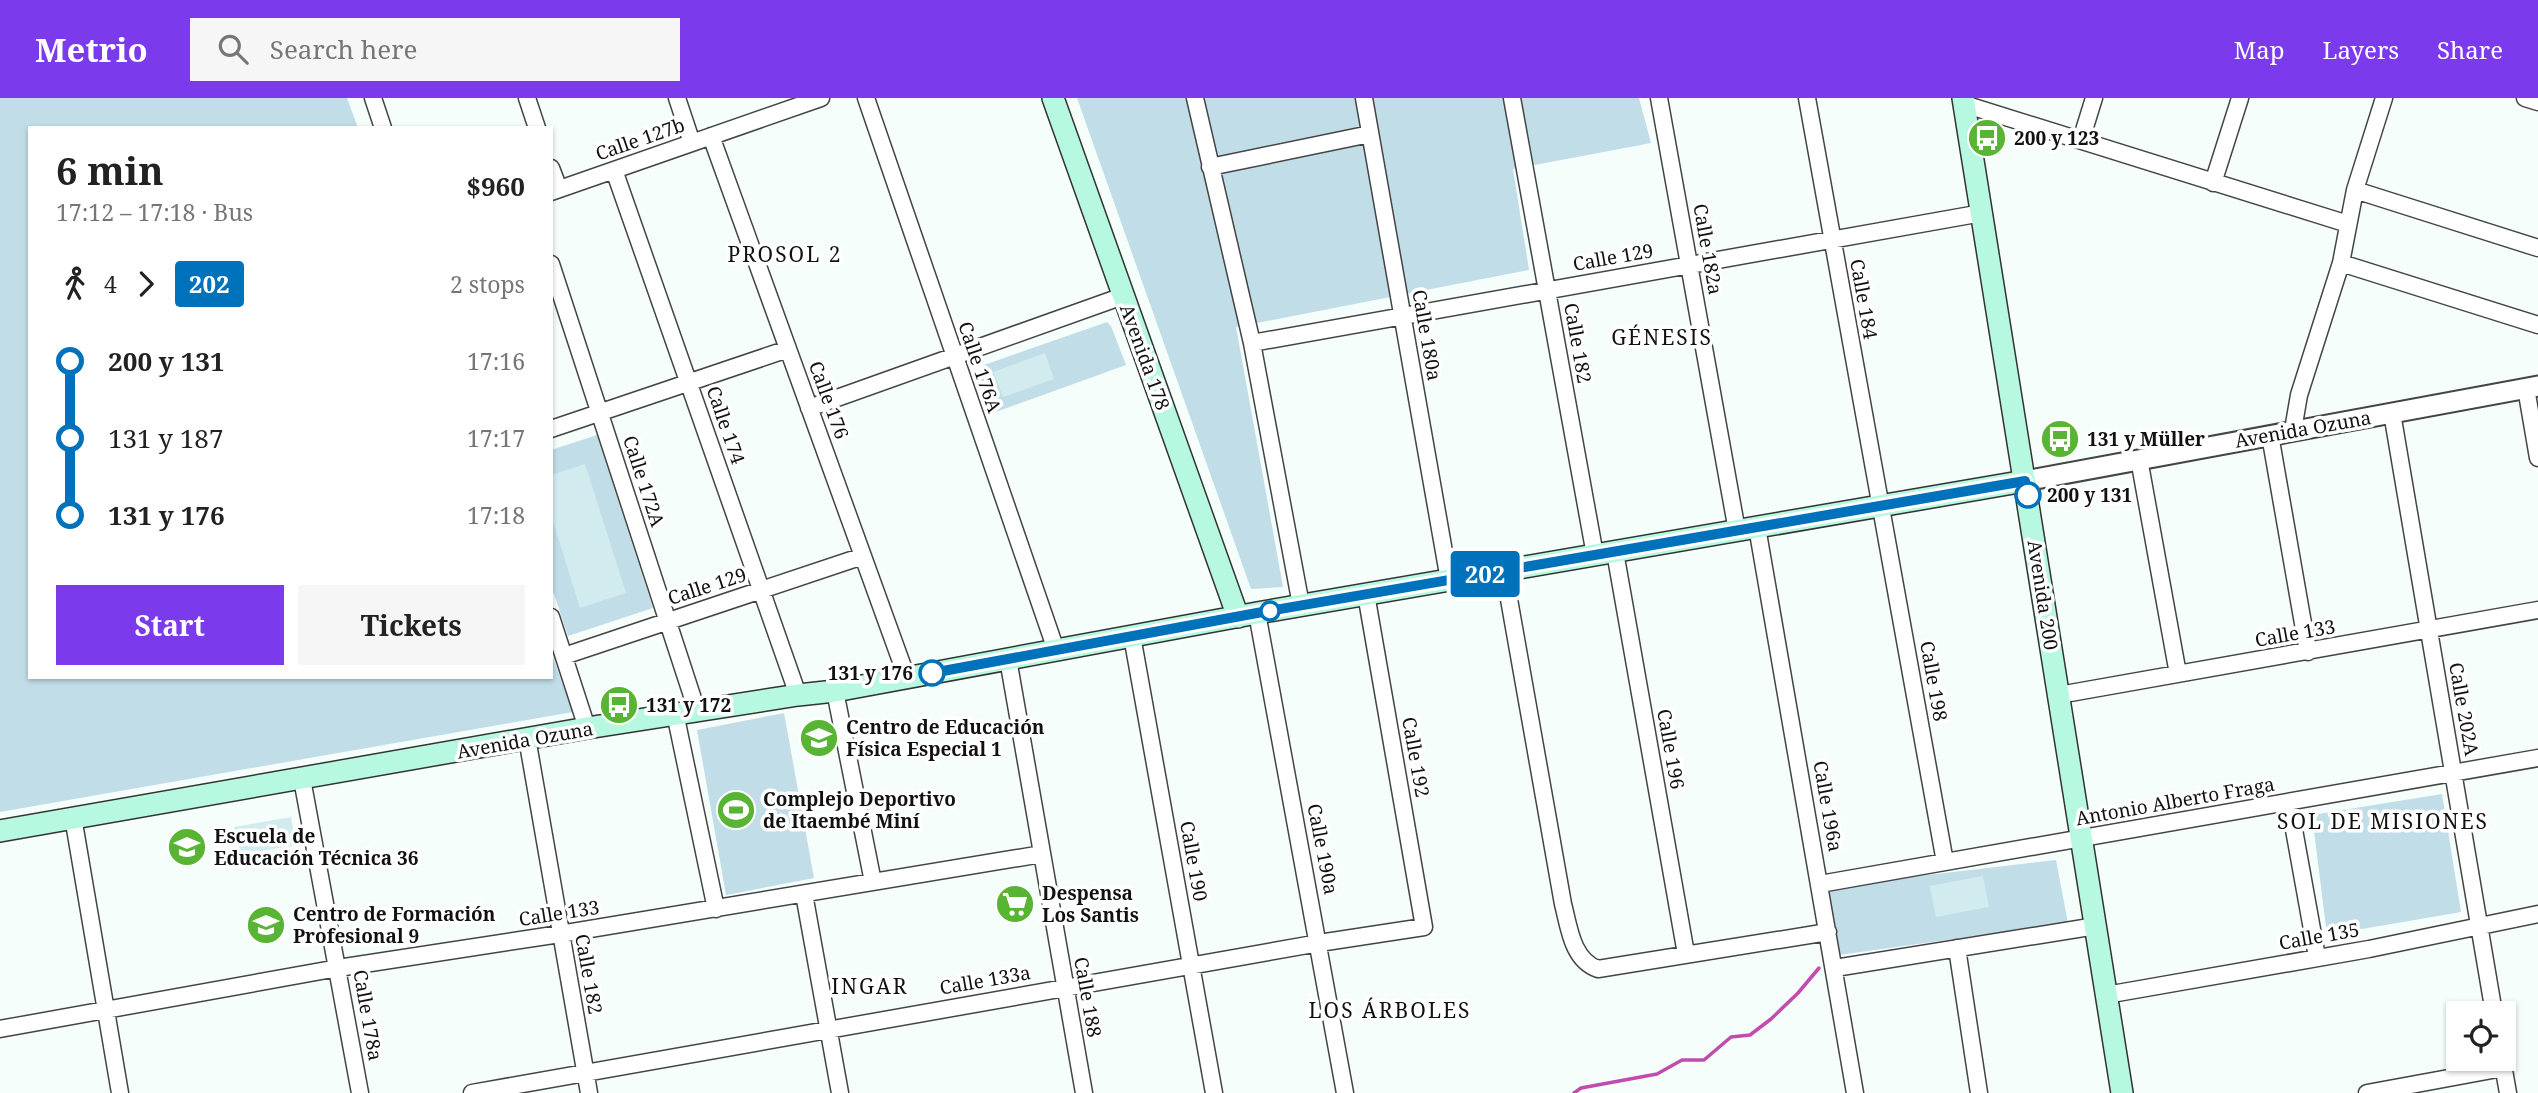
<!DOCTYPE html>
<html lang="en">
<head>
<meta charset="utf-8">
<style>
  body { margin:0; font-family:"Noto Serif",serif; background:#f6f6f6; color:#222; height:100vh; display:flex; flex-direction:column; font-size:26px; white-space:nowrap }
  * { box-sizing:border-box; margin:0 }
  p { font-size:23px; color:#767676 }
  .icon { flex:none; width:38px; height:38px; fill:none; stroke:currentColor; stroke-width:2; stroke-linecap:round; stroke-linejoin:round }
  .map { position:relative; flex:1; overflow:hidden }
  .sheet { position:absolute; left:28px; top:28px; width:525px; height:553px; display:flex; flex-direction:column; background:#fff; border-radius:0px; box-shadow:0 2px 5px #0004 }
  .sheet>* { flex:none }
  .badge { padding:0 14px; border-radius:5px; font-size:24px; line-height:46px }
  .fabs { position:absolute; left:2446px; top:903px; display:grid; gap:14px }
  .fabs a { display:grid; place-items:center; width:70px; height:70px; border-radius:0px; background:#fff; box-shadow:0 2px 5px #0004; font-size:35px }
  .map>.badge { position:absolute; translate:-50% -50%; box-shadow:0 0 0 4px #fff }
  .legs { display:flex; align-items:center; gap:10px; height:77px; padding:0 28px; font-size:23px }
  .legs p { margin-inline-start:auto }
  .summary { display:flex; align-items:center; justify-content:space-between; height:119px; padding:0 28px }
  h1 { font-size:38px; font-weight:700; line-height:52px }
  .action { display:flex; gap:14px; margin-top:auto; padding:14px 28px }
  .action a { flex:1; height:80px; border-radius:0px; background:#7c3aed; color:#fff; font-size:28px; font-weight:700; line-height:80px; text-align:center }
  .action a+a { background:#f6f6f6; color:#222 }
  ul { padding:0 28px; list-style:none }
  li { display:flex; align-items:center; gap:24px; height:77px; font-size:26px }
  li i { display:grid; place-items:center; width:10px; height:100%; margin:0 9px; background:currentColor }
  li i::after { content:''; width:18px; height:18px; margin:-9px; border:5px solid; border-radius:50%; background:#fff }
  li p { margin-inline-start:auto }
  li:first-child i { background:linear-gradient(#0000 50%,currentColor 0) }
  li:last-child i { background:linear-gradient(currentColor 50%,#0000 0) }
  header { display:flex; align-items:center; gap:42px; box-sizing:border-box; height:98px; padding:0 35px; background:#7c3aed; color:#fff }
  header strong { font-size:33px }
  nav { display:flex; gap:38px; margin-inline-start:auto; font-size:24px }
  .search { width:490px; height:63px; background:#f6f6f6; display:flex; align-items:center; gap:18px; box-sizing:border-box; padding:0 24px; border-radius:0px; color:#767676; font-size:26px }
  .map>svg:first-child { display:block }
  .green { fill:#c1dde7 }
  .pitch { fill:#d2ebef }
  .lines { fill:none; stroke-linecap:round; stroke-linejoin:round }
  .stream { stroke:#c24cae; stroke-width:3.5 }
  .minor-casing { stroke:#444; stroke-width:19 }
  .tertiary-casing { stroke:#444; stroke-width:23 }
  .secondary-casing { stroke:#333; stroke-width:24 }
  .minor { stroke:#fff; stroke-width:16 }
  .tertiary { stroke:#fff; stroke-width:19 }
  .secondary { stroke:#b7f8e1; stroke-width:21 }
  .line-1-casing { stroke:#fff; stroke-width:16 }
  .line-1 { stroke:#0072bc; stroke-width:10 }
  .stop-1-dot { fill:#fff; stroke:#0072bc; stroke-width:3.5 }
  .labels { text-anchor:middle; stroke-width:7; stroke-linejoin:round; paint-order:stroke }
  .poi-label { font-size:19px; font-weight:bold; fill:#111; stroke:#fff; text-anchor:start }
  .street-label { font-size:19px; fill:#111; stroke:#fff }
  .stop-label { font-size:19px; font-weight:bold; fill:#111; stroke:#fff; text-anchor:start }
  .neighbourhood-label { font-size:21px; letter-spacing:2px; fill:#111; stroke:#fff }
</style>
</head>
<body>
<header>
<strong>Metrio</strong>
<div class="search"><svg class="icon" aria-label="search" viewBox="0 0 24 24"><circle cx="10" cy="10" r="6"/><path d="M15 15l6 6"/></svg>Search here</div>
<nav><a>Map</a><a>Layers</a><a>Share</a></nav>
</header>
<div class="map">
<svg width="2538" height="995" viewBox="0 0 2538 995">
  <rect width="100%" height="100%" fill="#f5fefa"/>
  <!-- green -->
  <path class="green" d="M0,0H347L358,30H30V579H551V554L573,614L0,714Z
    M1077,0H1639L1651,45L1513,71L1529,172L1236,229L1283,489L1251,491Z
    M1107,224L1111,228L1126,267L993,315L979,274L984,267Z
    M597,337L653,510L568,538L551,487V352Z
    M784,615L814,780L726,797L697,632Z
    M2442,696L2461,814L2327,837L2312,717Z
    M2056,762L2068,825L1839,857L1826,789Z"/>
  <!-- pitch -->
  <path class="pitch" d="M1045,255L1054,281L1003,299L993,274Z
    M585,366L626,495L580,510L551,417V377Z
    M291,719L296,747L239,757L234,729Z
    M1983,778L1989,809L1936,819L1930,788Z"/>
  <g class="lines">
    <!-- stream -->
    <path class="stream" d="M1574,995L1581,990L1657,976L1682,962H1704L1731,939L1750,937L1771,921L1798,895L1819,870"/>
    <!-- minor casing -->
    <g class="minor-casing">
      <path id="minor" d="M373,0L383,30
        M527,0L537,30
        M677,0L692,45
        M866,0L1056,552
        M1195,0L1252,245L1301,507
        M1364,0L1449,482
        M1512,0L1595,457
        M1659,0L1737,433
        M1807,0L1945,764
        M2525,0L2538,4
        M1964,6L2348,126
        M711,38L907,580
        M2081,42L2094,0
        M1210,69L1370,36
        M551,70L559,91
        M614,72L798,597
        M2213,85L2240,0
        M2355,92L2538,150
        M551,94L821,0
        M2341,165L2538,227
        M551,166L697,613
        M1252,245L1982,115
        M2526,290L2538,360
        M809,310L1123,198
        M2392,315L2494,915
        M551,331L788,251
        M2293,332L2299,297L2341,165L2355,92L2384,0
        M2270,337L2308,554
        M2139,361L2178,576
        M1757,429L1855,995
        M1615,454L1686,856
        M1504,473L1563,806C1569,829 1572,862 1598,871L1828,834
        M1257,515L1345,995
        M551,519L587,630
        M1132,538L1214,995
        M564,558L863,458
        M1008,561L1084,995
        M835,593L873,784
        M2059,597L2538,512
        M675,615L716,811
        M527,640L589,995
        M302,681L360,995
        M2289,704L2317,859
        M73,719L120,995
        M1820,786L2538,660
        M804,796L840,995
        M1957,850L1979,995
        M1835,870L2096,828
        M2106,897L2369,851L2538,816
        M0,931L338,870L560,836L1042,756
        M2502,961L2508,995
        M472,995L1319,845L1424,829L1366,496
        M2367,995L2503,970"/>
    </g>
    <!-- tertiary casing -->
    <g class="tertiary-casing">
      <path id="tertiary" d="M2025,383L2538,288"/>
    </g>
    <!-- secondary casing -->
    <g class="secondary-casing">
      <path id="secondary" d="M1053,0L1238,519
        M1963,0L2122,995
        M0,733L587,630L798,597L835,593L1257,515L2025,383"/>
    </g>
    <!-- minor -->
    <use href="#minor" class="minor"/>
    <!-- tertiary -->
    <use href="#tertiary" class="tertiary"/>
    <!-- secondary -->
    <use href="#secondary" class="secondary"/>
  </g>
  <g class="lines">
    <!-- line-1 casing -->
    <g class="line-1-casing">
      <path id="line-1" d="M932,575L1257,515L2025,383L2028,397"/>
    </g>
    <!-- line-1 -->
    <use href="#line-1" class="line-1"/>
  </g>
  <!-- icons -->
  <defs>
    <g id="bus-disc" transform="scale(2.0125)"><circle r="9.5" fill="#58b534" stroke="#fff"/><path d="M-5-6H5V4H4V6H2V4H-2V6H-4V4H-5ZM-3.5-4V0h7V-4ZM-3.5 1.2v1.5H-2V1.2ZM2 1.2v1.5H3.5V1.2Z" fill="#fff"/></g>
    <g id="school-disc" transform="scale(2.0125)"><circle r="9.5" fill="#58b534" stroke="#fff"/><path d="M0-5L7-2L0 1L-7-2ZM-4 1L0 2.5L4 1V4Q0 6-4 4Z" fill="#fff"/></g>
    <g id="stadium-disc" transform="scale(2.0125)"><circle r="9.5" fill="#58b534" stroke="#fff"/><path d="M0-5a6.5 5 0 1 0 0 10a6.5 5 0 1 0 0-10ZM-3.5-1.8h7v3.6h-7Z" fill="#fff"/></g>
    <g id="supermarket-disc" transform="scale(2.0125)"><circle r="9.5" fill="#58b534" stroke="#fff"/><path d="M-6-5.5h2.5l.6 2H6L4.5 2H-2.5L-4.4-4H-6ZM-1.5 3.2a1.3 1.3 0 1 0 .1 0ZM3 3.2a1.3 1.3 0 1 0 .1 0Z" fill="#fff"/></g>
  </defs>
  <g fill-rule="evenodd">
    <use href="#bus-disc" x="1987" y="40"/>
    <use href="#bus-disc" x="2060" y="341"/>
    <use href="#bus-disc" x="619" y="607"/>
    <use href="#school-disc" x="819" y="640"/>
    <use href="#stadium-disc" x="736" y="712"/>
    <use href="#school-disc" x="187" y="749"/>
    <use href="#supermarket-disc" x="1015" y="806"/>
    <use href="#school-disc" x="266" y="827"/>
  </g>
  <!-- markers -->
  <g class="stop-1-dot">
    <circle cx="2028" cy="397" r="12"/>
    <circle cx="1270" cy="513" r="9"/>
    <circle cx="932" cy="575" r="12"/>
  </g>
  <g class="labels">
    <!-- poi labels -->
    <g class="poi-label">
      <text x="2014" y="47">200 y 123</text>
      <text x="2087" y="348">131 y Müller</text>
      <text x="646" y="614">131 y 172</text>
      <text x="846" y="636">Centro de Educación<tspan x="846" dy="22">Física Especial 1</tspan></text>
      <text x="763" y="708">Complejo Deportivo<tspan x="763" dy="22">de Itaembé Miní</tspan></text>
      <text x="214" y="745">Escuela de<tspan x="214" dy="22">Educación Técnica 36</tspan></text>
      <text x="1042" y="802">Despensa<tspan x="1042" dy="22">Los Santis</tspan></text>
      <text x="293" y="823">Centro de Formación<tspan x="293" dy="22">Profesional 9</tspan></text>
    </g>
    <!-- street labels -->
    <g class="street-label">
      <text transform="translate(640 41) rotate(-19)" y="7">Calle 127b</text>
      <text transform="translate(1708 151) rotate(80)" y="7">Calle 182a</text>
      <text transform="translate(1613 159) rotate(-10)" y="7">Calle 129</text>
      <text transform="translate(1864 201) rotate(80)" y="7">Calle 184</text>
      <text transform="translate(1427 237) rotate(80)" y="7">Calle 180a</text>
      <text transform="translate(1578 245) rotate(80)" y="7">Calle 182</text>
      <text transform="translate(1145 259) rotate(70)" y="7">Avenida 178</text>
      <text transform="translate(980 269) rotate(71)" y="7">Calle 176A</text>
      <text transform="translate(829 302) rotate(70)" y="7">Calle 176</text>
      <text transform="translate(726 327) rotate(71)" y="7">Calle 174</text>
      <text transform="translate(2303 331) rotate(-10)" y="7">Avenida Ozuna</text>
      <text transform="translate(644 383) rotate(72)" y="7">Calle 172A</text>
      <text transform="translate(707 488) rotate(-18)" y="7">Calle 129</text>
      <text transform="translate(2043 497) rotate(81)" y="7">Avenida 200</text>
      <text transform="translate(2295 535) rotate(-10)" y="7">Calle 133</text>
      <text transform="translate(1934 583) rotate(80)" y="7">Calle 198</text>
      <text transform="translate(2464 611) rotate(80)" y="7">Calle 202A</text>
      <text transform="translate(525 642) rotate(-10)" y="7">Avenida Ozuna</text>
      <text transform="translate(1671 651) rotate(80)" y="7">Calle 196</text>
      <text transform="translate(1416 659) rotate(80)" y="7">Calle 192</text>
      <text transform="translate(2175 703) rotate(-10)" y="7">Antonio Alberto Fraga</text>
      <text transform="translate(1828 708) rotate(80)" y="7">Calle 196a</text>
      <text transform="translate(1323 751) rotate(79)" y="7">Calle 190a</text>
      <text transform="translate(1194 763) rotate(80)" y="7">Calle 190</text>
      <text transform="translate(559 815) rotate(-9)" y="7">Calle 133</text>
      <text transform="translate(2319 838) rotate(-10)" y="7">Calle 135</text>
      <text transform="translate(589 876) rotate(80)" y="7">Calle 182</text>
      <text transform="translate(985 882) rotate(-10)" y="7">Calle 133a</text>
      <text transform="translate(1088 899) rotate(80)" y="7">Calle 188</text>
      <text transform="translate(368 917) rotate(80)" y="7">Calle 178a</text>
    </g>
    <!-- stop labels -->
    <g class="stop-label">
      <text x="2047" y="404">200 y 131</text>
      <text x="913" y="582" text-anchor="end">131 y 176</text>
    </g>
    <!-- neighbourhood labels -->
    <g class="neighbourhood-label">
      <text x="785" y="164">PROSOL 2</text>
      <text x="1662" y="247">GÉNESIS</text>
      <text x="2383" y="731">SOL DE MISIONES</text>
      <text x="870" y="896">INGAR</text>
      <text x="1390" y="920">LOS ÁRBOLES</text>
    </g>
  </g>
</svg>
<div class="fabs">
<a><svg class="icon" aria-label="locate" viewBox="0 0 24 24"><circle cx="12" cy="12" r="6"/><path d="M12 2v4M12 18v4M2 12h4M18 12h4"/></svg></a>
</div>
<b class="badge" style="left:1485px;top:476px;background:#0072bc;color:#fff">202</b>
<section class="sheet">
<div class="summary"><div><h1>6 min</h1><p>17:12 – 17:18 · Bus</p></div><b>$960</b></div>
<div class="legs"><svg class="icon" aria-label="walk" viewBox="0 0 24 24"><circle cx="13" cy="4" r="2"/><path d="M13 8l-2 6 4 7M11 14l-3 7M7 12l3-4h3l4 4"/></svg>4<svg class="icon" aria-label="forward" viewBox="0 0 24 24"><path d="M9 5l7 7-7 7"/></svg><b class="badge" style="background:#0072bc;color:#fff">202</b><p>2 stops</p></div>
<ul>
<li><i style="color:#0072bc"></i><b>200 y 131</b><p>17:16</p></li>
<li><i style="color:#0072bc"></i><span>131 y 187</span><p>17:17</p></li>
<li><i style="color:#0072bc"></i><b>131 y 176</b><p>17:18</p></li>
</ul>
<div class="action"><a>Start</a><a>Tickets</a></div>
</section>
</div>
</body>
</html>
